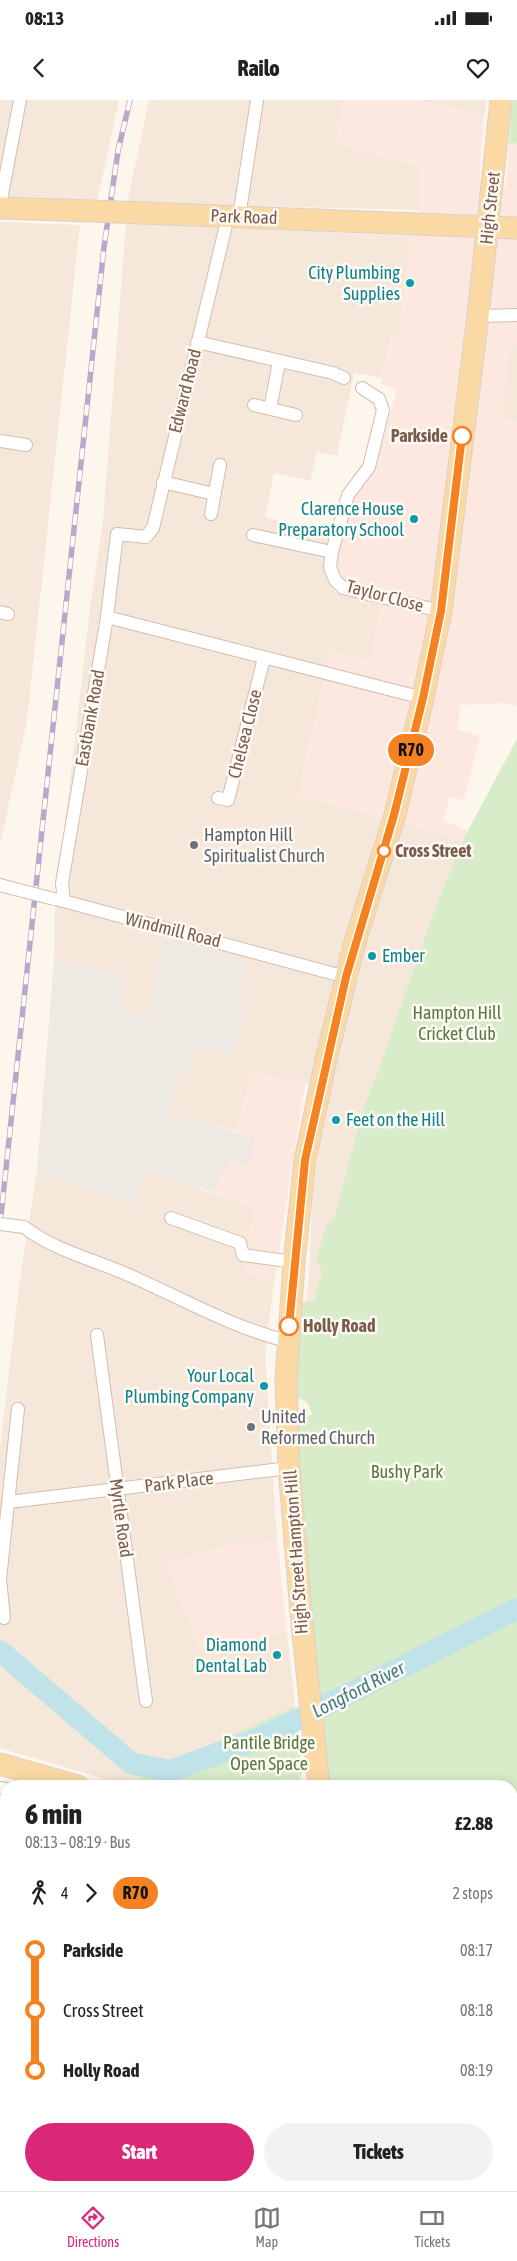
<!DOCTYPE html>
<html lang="en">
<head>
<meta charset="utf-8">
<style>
  body { margin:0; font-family:"Asap Condensed",sans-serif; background:#f2f2f2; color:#222; height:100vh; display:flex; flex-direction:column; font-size:19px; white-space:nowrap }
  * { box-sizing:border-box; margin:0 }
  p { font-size:16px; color:#767676 }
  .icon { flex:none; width:28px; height:28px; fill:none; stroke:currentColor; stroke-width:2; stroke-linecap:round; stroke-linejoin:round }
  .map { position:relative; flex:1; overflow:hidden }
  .sheet { position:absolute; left:0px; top:1680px; width:518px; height:411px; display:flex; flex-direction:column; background:#fff; border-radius:20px 20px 0 0; box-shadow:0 2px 12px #0003 }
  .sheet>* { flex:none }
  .badge { padding:0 10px; border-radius:16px; font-size:18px; line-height:32px }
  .map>.badge { position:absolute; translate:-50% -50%; box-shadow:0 0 0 2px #fff }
  .legs { display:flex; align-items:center; gap:8px; height:55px; padding:0 25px; font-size:16px }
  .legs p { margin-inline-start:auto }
  .overview { display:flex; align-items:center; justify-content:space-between; height:85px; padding:0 25px }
  h1 { font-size:28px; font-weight:800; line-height:38px }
  .cta { display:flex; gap:10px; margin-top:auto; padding:10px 25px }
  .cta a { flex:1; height:58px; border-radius:30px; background:#db2777; color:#fff; font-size:20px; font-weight:800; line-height:58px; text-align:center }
  .cta a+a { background:#f2f2f2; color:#222 }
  ul { padding:0 25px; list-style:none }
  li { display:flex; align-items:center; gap:18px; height:60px; font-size:19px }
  li i { display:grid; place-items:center; width:8px; height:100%; margin:0 6px; background:currentColor }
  li i::after { content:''; width:12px; height:12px; margin:-6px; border:4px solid; border-radius:50%; background:#fff }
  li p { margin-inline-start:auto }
  li:first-child i { background:linear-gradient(#0000 50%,currentColor 0) }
  li:last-child i { background:linear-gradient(currentColor 50%,#0000 0) }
  .status { display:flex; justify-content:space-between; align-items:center; height:35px; padding:0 25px; background:#fff; direction:ltr }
  .status svg { height:14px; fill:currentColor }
  header { display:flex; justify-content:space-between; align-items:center; height:65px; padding:0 25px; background:#fff; font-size:22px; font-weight:800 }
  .dock { display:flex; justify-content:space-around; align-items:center; height:70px; border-top:1px solid #e0e0e0; background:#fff; font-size:14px; color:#767676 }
  .dock a { display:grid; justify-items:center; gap:2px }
  .dock .selected { color:#db2777 }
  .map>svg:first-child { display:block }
  .residential { fill:#f5e8da }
  .commercial { fill:#fde8e0 }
  .industrial { fill:#efe9e4 }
  .green { fill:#d8ecc9 }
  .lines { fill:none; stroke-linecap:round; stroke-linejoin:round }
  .river { stroke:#bfe3e8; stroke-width:22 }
  .minor-casing { stroke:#d1beb0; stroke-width:14 }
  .primary-casing { stroke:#dad1cd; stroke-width:23 }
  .minor { stroke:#fff; stroke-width:12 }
  .primary { stroke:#fbd9a5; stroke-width:21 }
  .rail-casing { stroke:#b9a8c9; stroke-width:5.5 }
  .rail { stroke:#fffaf3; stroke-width:4; stroke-dasharray:11; stroke-linecap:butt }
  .minor-bridge-casing { stroke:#d1beb0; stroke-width:14; stroke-linecap:butt }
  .primary-bridge-casing { stroke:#dad1cd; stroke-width:23; stroke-linecap:butt }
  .minor-bridge { stroke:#fff; stroke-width:12 }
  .primary-bridge { stroke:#fbd9a5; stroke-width:21 }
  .line-1-casing { stroke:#fff; stroke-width:11 }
  .line-1 { stroke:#f58220; stroke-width:8 }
  .culture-dot { fill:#0f9aa8; stroke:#fffaf3; stroke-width:2 }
  .stop-1-dot { fill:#fff; stroke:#f58220; stroke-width:2.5 }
  .worship-dot { fill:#6b7280; stroke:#fffaf3; stroke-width:2 }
  .labels { text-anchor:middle; stroke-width:5; stroke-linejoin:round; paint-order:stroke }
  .street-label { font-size:18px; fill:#7a5c4d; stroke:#fffaf3 }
  .culture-label { font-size:18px; fill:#0d838f; stroke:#fffaf3; text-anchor:end }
  .stop-label { font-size:18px; font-weight:bold; fill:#7a5c4d; stroke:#fffaf3; text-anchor:start }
  .worship-label { font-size:18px; fill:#5b616d; stroke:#fffaf3; text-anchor:start }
  .park-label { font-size:18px; fill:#537a41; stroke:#fffaf3 }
  .water-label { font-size:19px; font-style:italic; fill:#437c86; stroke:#fffaf3 }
</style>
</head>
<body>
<div class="status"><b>08:13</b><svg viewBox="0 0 49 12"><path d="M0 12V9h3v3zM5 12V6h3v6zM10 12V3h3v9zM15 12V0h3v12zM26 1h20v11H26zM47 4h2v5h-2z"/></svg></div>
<header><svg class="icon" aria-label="back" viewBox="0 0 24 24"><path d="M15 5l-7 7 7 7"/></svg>Railo<svg class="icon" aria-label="heart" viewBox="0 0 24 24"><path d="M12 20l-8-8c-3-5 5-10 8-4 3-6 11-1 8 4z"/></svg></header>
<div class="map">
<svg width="517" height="2091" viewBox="0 0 517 2091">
  <rect width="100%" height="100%" fill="#fdf6ec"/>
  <!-- residential -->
  <path class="residential" d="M0,0H119L97,101L0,96Z
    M149,0H340L337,44L420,66V110L127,103Z
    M418,0H487L484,16Z
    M0,122L80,125L27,621L0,745Z
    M126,123L411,136L398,236L392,235L382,278L354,273L337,356L317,352L310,381L274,373L265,417L331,434L324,467L335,492L382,505L369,561L330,551L398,721L463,741L437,803L377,974L363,1008L316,1197L303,1232L309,1177L312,1100L326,994L305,983L252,973L236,1031L170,1015L178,973L195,946L233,953L246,902L238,899L148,917L119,911L126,877L54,859L55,810L90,509L103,420Z
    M509,245L517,246V321L501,320Z
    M37,1070L135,1104L144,1070L254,1107L243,1172L274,1183L265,1253L277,1439L246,1447L244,1440L165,1464L200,1551L287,1532L295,1606L125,1685L0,1648V1348L19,1186Z
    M0,1681L22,1686H6V2085H390L391,2091H0Z"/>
  <!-- commercial -->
  <path class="commercial" d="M340,0H418L484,16L479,80L506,87L509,43L517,44V246H509L501,319L517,321V606L501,603L461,605L457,629L480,636L464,700L450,697L443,720L468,731L463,741L398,721L297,696L330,550L369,561L384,493L342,480L335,465L345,420L354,399L374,371L397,290L381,284L393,235L398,236L411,136L420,110V66L337,44Z
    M251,973L305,983L274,1183L243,1172L254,1107L213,1092L227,1060L248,1066L256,1037L236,1031Z
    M277,1439L287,1532L200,1551L164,1464L244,1440L246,1447Z"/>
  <!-- industrial -->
  <path class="industrial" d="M164,835L246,862L238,899L247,902L233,953L195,947L187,975L178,974L170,1015L256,1037L248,1066L230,1061L213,1092L144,1070L136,1104L37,1070L54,859L127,877L119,911L148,917Z"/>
  <!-- green -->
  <path class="green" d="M512,0H517V44L509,43Z
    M517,639V2091H417L415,2085H511V1686H328L294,1323L312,1314L307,1302L291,1295L295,1224L304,1201L314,1202L322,1172L316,1160L327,1123L334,1121L363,1008L377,974L437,803L465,736Z
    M295,1606L302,1674L297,1686L125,1685Z"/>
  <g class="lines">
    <!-- river -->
    <path class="river" d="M0,1551L131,1663L170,1671L263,1637L517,1509"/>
    <!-- minor casing -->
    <g class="minor-casing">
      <path id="minor" d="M0,105L20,0
        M239,117L257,0
        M478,216L517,215
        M197,242L333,273L344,278
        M362,288L379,299L383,310L369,367L348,395L332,452L330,467L335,480L343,488L441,511
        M254,305L296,315
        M270,309L279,262
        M0,341L26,345
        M163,382L214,394
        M211,414L220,365
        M253,435L332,452
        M0,512L8,514
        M107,517L423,598
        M218,698L228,700L264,558
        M0,785L11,788
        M56,799L346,877
        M64,801L62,783L107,517L117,434L146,437L153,428L228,117
        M171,1118L240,1143L243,1155L294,1162
        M24,1127C52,1149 91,1159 124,1173C178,1196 230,1227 287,1241
        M97,1235L146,1601
        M9,1402L289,1368
        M4,1518L0,1479L18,1309
        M0,1688L6,1689
        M0,2042L6,1993
        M217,2085L219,2091
        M378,2085L380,2091"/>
    </g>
    <!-- primary casing -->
    <g class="primary-casing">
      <path id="primary" d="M0,108L92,111
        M143,113L517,128
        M0,1664L78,1686
        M319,1686L302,1524L289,1368L286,1281L294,1162L305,1060L326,960L354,845L395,715L423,598L441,511L478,216L501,0
        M405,2085L407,2091"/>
    </g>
    <!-- minor -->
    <use href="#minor" class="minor"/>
    <!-- primary -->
    <use href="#primary" class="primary"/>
    <!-- rail casing -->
    <g class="rail-casing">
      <path id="rail" d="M0,1125L104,147L118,51L130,0"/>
    </g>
    <!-- rail -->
    <use href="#rail" class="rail"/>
    <!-- minor-bridge casing -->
    <g class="minor-bridge-casing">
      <path id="minor-bridge" d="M11,788L54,799
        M0,1124L24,1127"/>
    </g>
    <!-- primary-bridge casing -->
    <g class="primary-bridge-casing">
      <path id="primary-bridge" d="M92,111L143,113"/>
    </g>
    <!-- minor-bridge -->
    <use href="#minor-bridge" class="minor-bridge"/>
    <!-- primary-bridge -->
    <use href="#primary-bridge" class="primary-bridge"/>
  </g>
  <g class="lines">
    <!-- line-1 casing -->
    <g class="line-1-casing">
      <path id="line-1" d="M289,1226L305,1060L346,877L394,715L423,598L441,511L462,336"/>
    </g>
    <!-- line-1 -->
    <use href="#line-1" class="line-1"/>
  </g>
  <!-- markers -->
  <g class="culture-dot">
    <circle cx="410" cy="183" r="5"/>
    <circle cx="414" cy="419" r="5"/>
    <circle cx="372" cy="856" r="5"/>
    <circle cx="336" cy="1020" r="5"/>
    <circle cx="264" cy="1286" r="5"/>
    <circle cx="277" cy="1555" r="5"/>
  </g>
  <g class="stop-1-dot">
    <circle cx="462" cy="336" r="9"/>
    <circle cx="384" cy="751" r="6"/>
    <circle cx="289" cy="1226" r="9"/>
  </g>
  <g class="worship-dot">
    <circle cx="194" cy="745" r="5"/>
    <circle cx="251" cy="1327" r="5"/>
  </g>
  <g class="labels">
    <!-- street labels -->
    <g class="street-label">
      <text transform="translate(490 108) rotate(-84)" y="6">High Street</text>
      <text transform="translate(244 117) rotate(2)" y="6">Park Road</text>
      <text transform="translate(185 291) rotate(-76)" y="6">Edward Road</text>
      <text transform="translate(385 496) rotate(15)" y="6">Taylor Close</text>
      <text transform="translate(90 618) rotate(-80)" y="6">Eastbank Road</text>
      <text transform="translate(245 634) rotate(-76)" y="6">Chelsea Close</text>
      <text transform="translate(173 830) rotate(14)" y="6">Windmill Road</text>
      <text transform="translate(179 1382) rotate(-7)" y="6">Park Place</text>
      <text transform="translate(121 1418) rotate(82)" y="6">Myrtle Road</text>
      <text transform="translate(296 1452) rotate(-94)" y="6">High Street Hampton Hill</text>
    </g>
    <!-- culture labels -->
    <g class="culture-label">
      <text x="400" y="179">City Plumbing<tspan x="400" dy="21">Supplies</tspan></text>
      <text x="404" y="415">Clarence House<tspan x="404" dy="21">Preparatory School</tspan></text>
      <text x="382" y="862" text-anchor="start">Ember</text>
      <text x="346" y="1026" text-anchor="start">Feet on the Hill</text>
      <text x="254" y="1282">Your Local<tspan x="254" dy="21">Plumbing Company</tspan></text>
      <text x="267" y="1551">Diamond<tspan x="267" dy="21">Dental Lab</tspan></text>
    </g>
    <!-- stop labels -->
    <g class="stop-label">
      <text x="448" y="342" text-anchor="end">Parkside</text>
      <text x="395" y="757">Cross Street</text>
      <text x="303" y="1232">Holly Road</text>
    </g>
    <!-- worship labels -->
    <g class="worship-label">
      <text x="204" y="741">Hampton Hill<tspan x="204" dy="21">Spiritualist Church</tspan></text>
      <text x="261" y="1323">United<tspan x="261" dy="21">Reformed Church</tspan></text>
    </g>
    <!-- park labels -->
    <g class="park-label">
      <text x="457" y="919">Hampton Hill<tspan x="457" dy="21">Cricket Club</tspan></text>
      <text x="407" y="1378">Bushy Park</text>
      <text x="269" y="1649">Pantile Bridge<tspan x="269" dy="21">Open Space</tspan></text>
    </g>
    <!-- water labels -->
    <g class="water-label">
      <text transform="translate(358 1589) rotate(-27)" y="7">Longford River</text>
    </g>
  </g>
</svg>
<b class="badge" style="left:411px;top:650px;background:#f58220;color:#111">R70</b>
<section class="sheet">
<div class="overview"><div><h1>6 min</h1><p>08:13 – 08:19 · Bus</p></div><b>£2.88</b></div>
<div class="legs"><svg class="icon" aria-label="walk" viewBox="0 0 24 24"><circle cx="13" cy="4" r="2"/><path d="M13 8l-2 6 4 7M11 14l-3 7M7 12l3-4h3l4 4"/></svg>4<svg class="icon" aria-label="forward" viewBox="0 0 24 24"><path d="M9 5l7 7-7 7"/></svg><b class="badge" style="background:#f58220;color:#111">R70</b><p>2 stops</p></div>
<ul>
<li><i style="color:#f58220"></i><b>Parkside</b><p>08:17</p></li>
<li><i style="color:#f58220"></i><span>Cross Street</span><p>08:18</p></li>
<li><i style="color:#f58220"></i><b>Holly Road</b><p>08:19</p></li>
</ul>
<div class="cta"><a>Start</a><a>Tickets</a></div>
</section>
</div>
<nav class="dock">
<a class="selected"><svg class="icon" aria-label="directions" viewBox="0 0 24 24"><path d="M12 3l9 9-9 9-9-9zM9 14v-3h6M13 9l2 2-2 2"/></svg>Directions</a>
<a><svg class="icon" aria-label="map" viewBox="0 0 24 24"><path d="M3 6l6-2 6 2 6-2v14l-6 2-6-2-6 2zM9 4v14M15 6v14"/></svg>Map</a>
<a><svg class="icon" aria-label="tickets" viewBox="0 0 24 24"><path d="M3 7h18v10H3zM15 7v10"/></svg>Tickets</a>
</nav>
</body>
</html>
